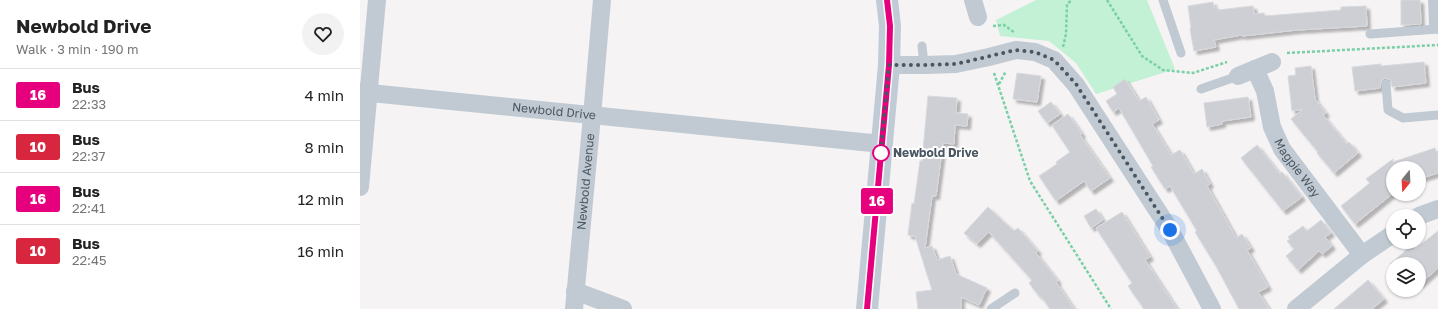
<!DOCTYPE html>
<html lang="en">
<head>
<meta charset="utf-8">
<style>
  body { margin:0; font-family:"Golos Text",sans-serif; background:#f2f2f2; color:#222; height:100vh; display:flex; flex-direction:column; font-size:15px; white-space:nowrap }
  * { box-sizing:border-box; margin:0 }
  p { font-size:13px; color:#767676 }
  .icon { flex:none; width:22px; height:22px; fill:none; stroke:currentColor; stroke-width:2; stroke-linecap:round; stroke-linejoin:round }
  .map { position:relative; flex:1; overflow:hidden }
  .details { display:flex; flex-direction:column; background:#fff; width:360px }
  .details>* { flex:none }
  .badge { padding:0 8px; border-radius:3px; font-size:14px; line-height:26px }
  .needle { width:26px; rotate:198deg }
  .tools { position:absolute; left:1026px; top:161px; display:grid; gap:8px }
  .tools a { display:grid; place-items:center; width:40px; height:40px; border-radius:50%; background:#fff; box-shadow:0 1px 3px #0004; font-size:20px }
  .you { position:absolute; width:20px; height:20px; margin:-10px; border:3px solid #fff; border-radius:50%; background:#1a73e8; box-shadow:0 0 0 6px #1a73e833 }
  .map>.badge { position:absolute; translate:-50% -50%; box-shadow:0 0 0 2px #fff }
  .round { display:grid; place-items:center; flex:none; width:42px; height:42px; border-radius:21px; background:#f2f2f2 }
  .overview { display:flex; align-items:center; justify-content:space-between; height:68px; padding:0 16px }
  h1 { font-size:19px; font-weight:700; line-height:30px }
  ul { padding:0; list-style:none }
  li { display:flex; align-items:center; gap:12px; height:52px; padding:0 16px; border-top:1px solid #e0e0e0 }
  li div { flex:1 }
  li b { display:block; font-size:15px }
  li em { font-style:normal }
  li .badge { min-width:44px; font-weight:700; text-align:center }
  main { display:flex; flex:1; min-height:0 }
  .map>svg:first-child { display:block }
  .green { fill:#c3f1d5 }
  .building { fill:#cdcfd5; stroke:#d7d9de; filter:url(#shadow) }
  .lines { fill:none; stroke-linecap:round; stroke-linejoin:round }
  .path { stroke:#7ad0a6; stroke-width:2.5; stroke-dasharray:3 2; stroke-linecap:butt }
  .lane { stroke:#c1cad2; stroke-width:9 }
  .street { stroke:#c1cad2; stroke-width:18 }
  .secondary { stroke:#c1cbd6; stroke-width:22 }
  .line-casing { stroke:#fff; stroke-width:9 }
  .line { stroke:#e6007e; stroke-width:6 }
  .walk { stroke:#4a5661; stroke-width:4; stroke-dasharray:0 7.2 }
  .stop-dot { fill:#fff; stroke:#e6007e; stroke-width:2 }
  .labels { text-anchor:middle; stroke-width:4; stroke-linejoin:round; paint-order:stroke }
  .street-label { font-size:12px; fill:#4a5661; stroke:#fff }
  .stop-label { font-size:12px; font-weight:bold; fill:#4a5661; stroke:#fff; text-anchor:start }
</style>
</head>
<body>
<main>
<section class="details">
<div class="overview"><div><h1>Newbold Drive</h1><p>Walk · 3 min · 190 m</p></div><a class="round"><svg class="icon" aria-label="heart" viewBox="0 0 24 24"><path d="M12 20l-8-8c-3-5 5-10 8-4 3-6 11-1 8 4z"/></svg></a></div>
<ul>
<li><span class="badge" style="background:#e6007e;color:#fff">16</span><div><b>Bus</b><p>22:33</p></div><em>4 min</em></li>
<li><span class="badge" style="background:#d7263d;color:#fff">10</span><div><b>Bus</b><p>22:37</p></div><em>8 min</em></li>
<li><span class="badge" style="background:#e6007e;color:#fff">16</span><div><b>Bus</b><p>22:41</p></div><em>12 min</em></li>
<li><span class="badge" style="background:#d7263d;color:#fff">10</span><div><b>Bus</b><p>22:45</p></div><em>16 min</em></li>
</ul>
</section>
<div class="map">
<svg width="1078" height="309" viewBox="0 0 1078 309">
  <defs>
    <filter id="shadow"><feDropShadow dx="3.5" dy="3.5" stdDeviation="1" flood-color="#0004"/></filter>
  </defs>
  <rect width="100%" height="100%" fill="#f5f3f3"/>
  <!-- green -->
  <path class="green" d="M676,0H787L815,69L736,94L716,63L689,41L640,36L636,20Z"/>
  <!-- building -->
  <path class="building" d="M1041,0H1060L1061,24L1041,25Z
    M853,2L854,8H858V10L893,6L894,14L904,13L905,16L981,10V7L1006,6L1007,26L937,30L882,36L881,35L854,40L856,47L834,51L830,29L831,28L828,6Z
    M1064,62L1066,83L1032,87L1031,80L1025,78L1021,81L1020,88L995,91L992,67L1021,64V66Z
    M951,66L955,99L966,113L963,115L987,144L989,142L998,153L974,173L957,153L958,152L931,119L943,109L932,111L928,76L936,75L935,68Z
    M657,73L681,76L677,102L653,99Z
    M765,79L779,101L786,97L799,120L792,124L811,155L820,150L834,174L842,169L850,184L847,186L876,238L882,234L891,248L887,250L908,287L898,292L909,309H879L856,266L835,232L837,231L810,186L805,189L791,167L793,166L759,108L753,112L746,101L757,94L753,87Z
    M568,96L597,98L596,113L608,114L607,126L595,125L594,144L583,143L576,196H572L565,248L572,246L577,260L590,256L596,274L627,288L619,305L601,297V309H558L556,292L572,290L555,236L548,235L552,203L554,204L560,161H562Z
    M888,97L891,117L862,121V124L847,127L844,103Z
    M691,102L700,114L687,123L678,111Z
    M708,114L722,134L720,135L750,178L731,191L724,181L696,201L679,176L697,164L696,162L710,152L692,125Z
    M897,145L920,174L922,172L942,197L923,211L881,158Z
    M1075,148L1078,157V173L1059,179V168H1033V187L1028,189L1032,194L995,224L981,206L1010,183L1006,179L1033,159V162Z
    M628,207L654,231L658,228L678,251L676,253L698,281L696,282L714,309H690L680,295L679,296L669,283L672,280L629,232L617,244L604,233Z
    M736,209L743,220L731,228L724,216Z
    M762,212L790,257L785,260L817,309H784L768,286L772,283L736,228Z
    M961,220L971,233L965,237L972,246L962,254L959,251L938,270L926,256L934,249L927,241L930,239L928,237L943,226L947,231Z
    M1078,231V268L1059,285V264H1030L1052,245L1055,249Z
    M1008,280L1024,299L1012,309H974Z"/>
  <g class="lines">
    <!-- path -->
    <path class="path" d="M747,0L782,56L803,70L833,73L867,62
      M633,26L644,25L655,33
      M703,47L706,34L707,4L712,0
      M927,53L1078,45
      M634,73L670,181L751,309
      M639,84L646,71"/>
    <!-- lane -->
    <path class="lane" d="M803,0L821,53
      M1010,34L1078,29
      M562,46L564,65
      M1026,84L1028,110L1043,118L1078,115
      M841,89L878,76
      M631,309L655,293"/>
    <!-- street -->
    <g class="street">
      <path d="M613,0L618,17"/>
      <path d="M1077,0L1078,25"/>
      <path d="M529,65H564L596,64L629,57L656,50L675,52L694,60L716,85L810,230L852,309"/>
      <path id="s1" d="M895,69L905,91L912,127L922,149L1002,255"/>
      <path d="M878,76L912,62"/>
      <path id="s2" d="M0,92L522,144"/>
      <path d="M0,187L17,0"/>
      <path d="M1059,216L1078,209"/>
      <path d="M215,291L263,309"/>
      <path id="s3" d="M214,309L232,116L242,0"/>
      <path d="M936,309L1002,255L1033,234"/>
    </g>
    <!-- secondary -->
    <path class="secondary" d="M507,309L529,65L530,26L527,0"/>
  </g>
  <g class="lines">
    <!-- line casing -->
    <g class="line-casing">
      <path id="line" d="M507,309L529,65L530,26L527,0"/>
    </g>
    <!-- line -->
    <use href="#line" class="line"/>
    <!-- walk -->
    <path class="walk" d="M521,153L520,159L529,65H564L596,64L656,50L675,52L694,60L716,84L810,230"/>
  </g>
  <!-- markers -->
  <circle class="stop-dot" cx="521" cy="153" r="8"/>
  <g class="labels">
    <!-- street labels -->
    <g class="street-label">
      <text dy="4" stroke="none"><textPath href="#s2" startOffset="195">Newbold Drive</textPath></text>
      <text dy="4" stroke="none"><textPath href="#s1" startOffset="109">Magpie Way</textPath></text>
      <text dy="4" stroke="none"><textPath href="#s3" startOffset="128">Newbold Avenue</textPath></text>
    </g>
    <!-- stop labels -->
    <g class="stop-label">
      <text x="533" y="157">Newbold Drive</text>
    </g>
  </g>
</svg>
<div class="tools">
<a><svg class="needle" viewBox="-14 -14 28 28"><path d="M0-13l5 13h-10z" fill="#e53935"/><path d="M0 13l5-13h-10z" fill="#767676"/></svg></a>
<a><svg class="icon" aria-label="locate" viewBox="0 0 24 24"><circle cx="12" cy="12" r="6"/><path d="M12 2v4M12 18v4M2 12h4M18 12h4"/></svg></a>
<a><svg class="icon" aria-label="layers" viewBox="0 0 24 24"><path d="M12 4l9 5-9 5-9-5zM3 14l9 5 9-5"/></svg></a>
</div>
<div class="you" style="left:810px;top:230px"></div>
<b class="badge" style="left:517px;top:201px;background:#e6007e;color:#fff">16</b>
</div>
</main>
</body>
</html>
